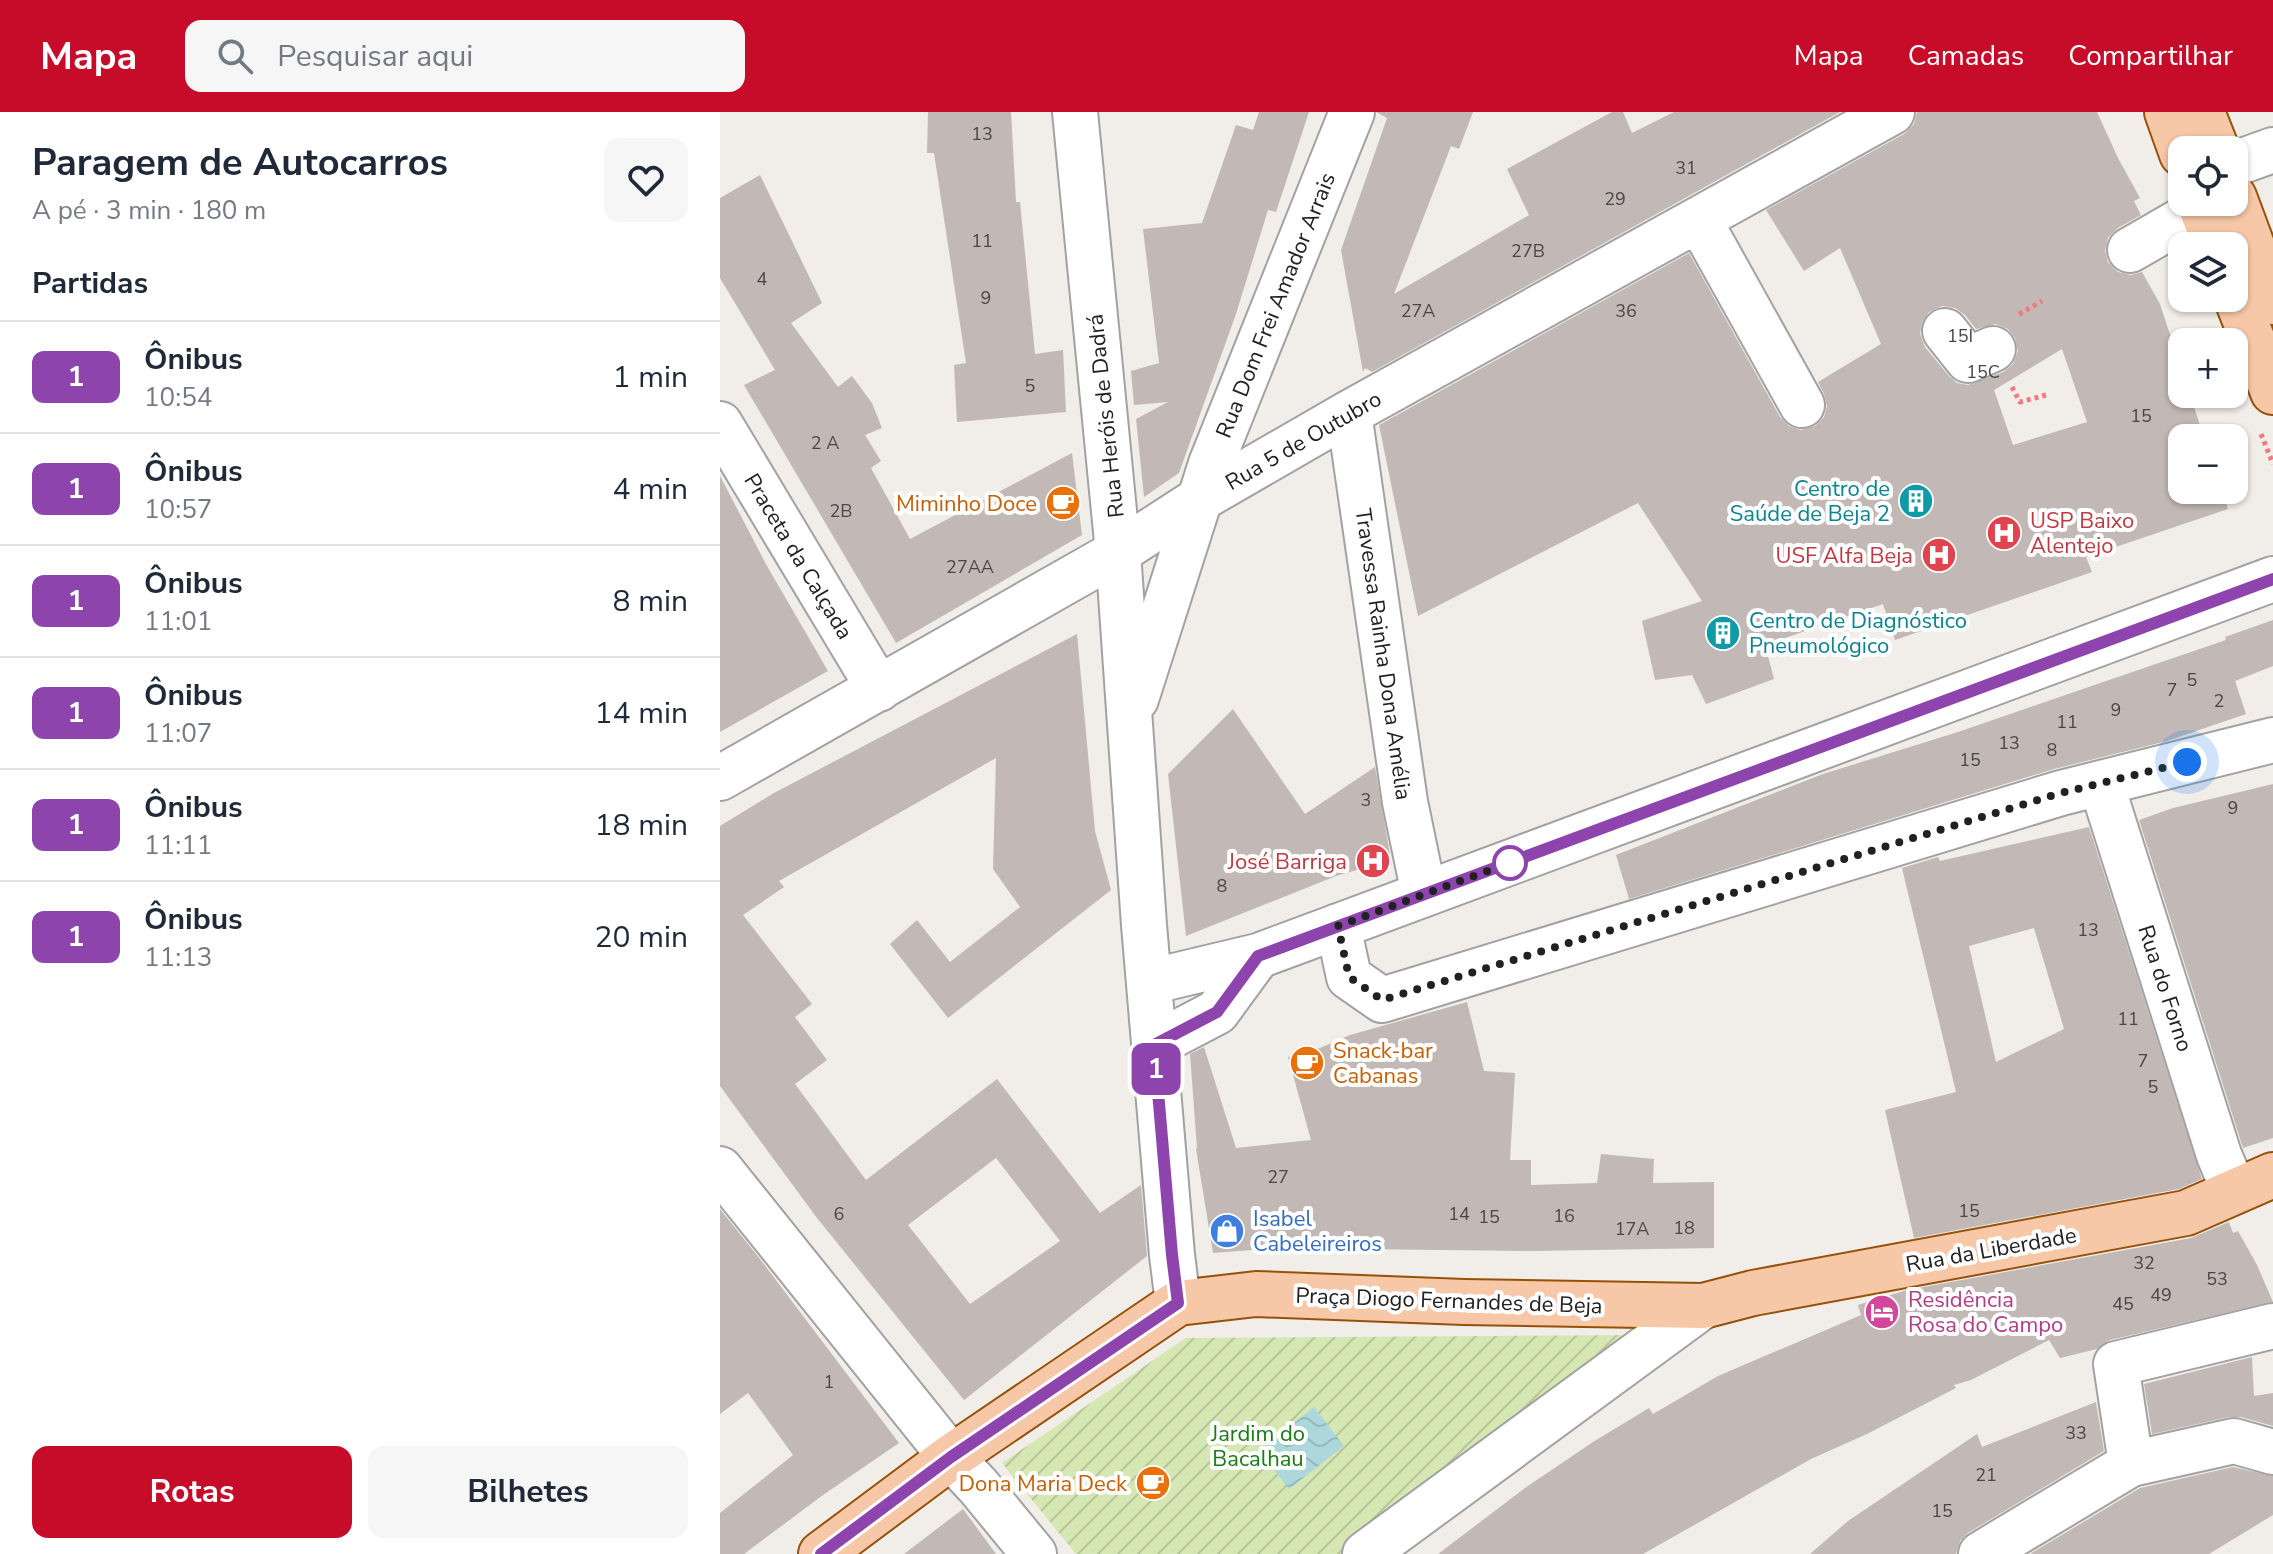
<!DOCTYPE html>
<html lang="pt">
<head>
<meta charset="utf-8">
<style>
  body { margin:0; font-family:"Nunito Sans",sans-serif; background:#f6f6f7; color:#1f2937; height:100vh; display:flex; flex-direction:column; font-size:30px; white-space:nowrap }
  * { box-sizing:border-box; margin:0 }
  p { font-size:26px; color:#747a83 }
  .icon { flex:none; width:44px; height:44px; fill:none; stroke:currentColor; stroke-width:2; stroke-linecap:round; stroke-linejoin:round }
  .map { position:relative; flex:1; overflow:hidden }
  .sheet { display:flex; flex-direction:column; background:#fff; width:720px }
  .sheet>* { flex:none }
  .badge { padding:0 16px; border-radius:12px; font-size:28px; line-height:52px }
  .controls { position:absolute; left:1448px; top:24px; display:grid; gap:16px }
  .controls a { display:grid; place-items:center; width:80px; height:80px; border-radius:16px; background:#fff; box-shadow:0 2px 6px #0004; font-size:40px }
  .you { position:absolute; width:40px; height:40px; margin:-20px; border:6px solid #fff; border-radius:50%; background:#1a73e8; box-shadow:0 0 0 12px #1a73e833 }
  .map>.badge { position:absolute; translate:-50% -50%; box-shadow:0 0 0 4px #fff }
  h2 { padding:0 32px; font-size:30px; line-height:72px }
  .round { display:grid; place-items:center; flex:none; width:84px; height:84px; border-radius:16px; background:#f6f6f7 }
  .head { display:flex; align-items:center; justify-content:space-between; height:136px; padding:0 32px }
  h1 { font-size:38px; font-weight:700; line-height:60px }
  .primary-button { display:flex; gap:16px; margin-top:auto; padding:16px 32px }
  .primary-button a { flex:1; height:92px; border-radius:16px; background:#c70c29; color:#fff; font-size:32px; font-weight:700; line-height:92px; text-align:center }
  .primary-button a+a { background:#f6f6f7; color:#1f2937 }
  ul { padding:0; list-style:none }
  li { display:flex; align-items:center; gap:24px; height:112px; padding:0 32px; border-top:2px solid #e0e1e3 }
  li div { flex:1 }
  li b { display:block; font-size:30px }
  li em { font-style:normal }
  li .badge { min-width:88px; font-weight:700; text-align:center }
  header { display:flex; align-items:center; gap:48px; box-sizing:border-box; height:112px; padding:0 40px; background:#c70c29; color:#fff }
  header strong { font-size:38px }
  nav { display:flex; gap:44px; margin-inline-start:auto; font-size:28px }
  .search { width:560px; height:72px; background:#f6f6f7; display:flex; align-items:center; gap:20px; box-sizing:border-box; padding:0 28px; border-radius:16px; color:#747a83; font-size:30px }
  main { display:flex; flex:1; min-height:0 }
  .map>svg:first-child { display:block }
  .garden { fill:url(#garden-furrows) }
  .water { fill:url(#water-waves) }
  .building { fill:#c2b8b5; fill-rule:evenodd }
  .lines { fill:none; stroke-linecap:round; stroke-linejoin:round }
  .minor-casing { stroke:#a2a2a2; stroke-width:48 }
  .major-casing { stroke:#965109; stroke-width:48 }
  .path { stroke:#f2797f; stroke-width:5; stroke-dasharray:4 4; stroke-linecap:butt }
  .minor { stroke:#fff; stroke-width:44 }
  .major { stroke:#f7c8a8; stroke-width:44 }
  .line-casing { stroke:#fff; stroke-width:18 }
  .line { stroke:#8e44ad; stroke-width:12 }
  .walk { stroke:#212121; stroke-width:8; stroke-dasharray:0 14.4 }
  .stop-dot { fill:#fff; stroke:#8e44ad; stroke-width:4 }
  .labels { text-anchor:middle; stroke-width:8; stroke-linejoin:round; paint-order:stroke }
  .number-label { font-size:18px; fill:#494746 }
  .street-label { font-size:22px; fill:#212121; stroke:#fff }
  .culture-label { font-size:22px; fill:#0d838f; stroke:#fff; text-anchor:end }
  .food-label { font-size:22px; fill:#c56008; stroke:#fff; text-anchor:end }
  .health-label { font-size:22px; fill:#be3a42; stroke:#fff; text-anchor:end }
  .shop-label { font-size:22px; fill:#366cbe; stroke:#fff; text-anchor:start }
  .hotel-label { font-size:22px; fill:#b23c85; stroke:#fff; text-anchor:start }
  .park-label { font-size:22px; fill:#1a7c13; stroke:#fff }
</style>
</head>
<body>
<header>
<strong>Mapa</strong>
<div class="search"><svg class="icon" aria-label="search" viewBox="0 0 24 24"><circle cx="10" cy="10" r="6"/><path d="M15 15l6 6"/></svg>Pesquisar aqui</div>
<nav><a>Mapa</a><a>Camadas</a><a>Compartilhar</a></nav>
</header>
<main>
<section class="sheet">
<div class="head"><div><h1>Paragem de Autocarros</h1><p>A pé · 3 min · 180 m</p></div><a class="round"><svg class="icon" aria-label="heart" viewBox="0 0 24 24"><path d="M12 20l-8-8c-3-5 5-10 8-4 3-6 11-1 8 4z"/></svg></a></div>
<h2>Partidas</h2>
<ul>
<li><span class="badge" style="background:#8e44ad;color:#fff">1</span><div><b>Ônibus</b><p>10:54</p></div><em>1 min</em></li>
<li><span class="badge" style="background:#8e44ad;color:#fff">1</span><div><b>Ônibus</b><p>10:57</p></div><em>4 min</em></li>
<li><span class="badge" style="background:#8e44ad;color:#fff">1</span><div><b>Ônibus</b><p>11:01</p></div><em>8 min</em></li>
<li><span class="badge" style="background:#8e44ad;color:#fff">1</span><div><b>Ônibus</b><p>11:07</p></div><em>14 min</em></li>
<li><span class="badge" style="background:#8e44ad;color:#fff">1</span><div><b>Ônibus</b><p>11:11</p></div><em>18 min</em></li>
<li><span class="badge" style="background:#8e44ad;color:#fff">1</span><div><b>Ônibus</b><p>11:13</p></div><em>20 min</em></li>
</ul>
<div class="primary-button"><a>Rotas</a><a>Bilhetes</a></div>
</section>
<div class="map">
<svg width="1553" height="1442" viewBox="0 0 1553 1442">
  <defs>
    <pattern id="garden-furrows" width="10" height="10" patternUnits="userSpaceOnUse" patternTransform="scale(2)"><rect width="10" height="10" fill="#d5e7b2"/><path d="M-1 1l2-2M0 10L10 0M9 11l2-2" fill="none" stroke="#b7c699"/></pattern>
    <pattern id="water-waves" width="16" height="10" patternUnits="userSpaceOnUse" patternTransform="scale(2)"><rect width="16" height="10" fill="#acd8dc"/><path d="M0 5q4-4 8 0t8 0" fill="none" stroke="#94b9bc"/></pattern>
  </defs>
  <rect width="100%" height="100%" fill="#f1ede9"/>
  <!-- garden -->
  <path class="garden" d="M923,1223L644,1442H356L282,1351L466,1226Z"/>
  <!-- water -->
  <path class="water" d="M594,1295L624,1334L569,1377L539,1339Z"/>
  <!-- building -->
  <path class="building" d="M208,0H291L296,90H300L315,242L343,238L346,300L237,310L234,253L246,251L214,41H207Z
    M539,0H589L556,100L548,98L516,202L459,361L424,385L416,307L448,290L414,293L411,259L439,251L423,117L482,111L516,13L533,18Z
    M656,0H753L739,37L731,34L674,182L809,103L787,57L892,0H903L912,21L954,0H1120L652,260L645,256L643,260L621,138L667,6Z
    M1197,0H1377L1398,46L1420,86L1414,89L1421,103L1398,116L1388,126L1385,139L1388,150L1398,160L1411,163L1422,160L1440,192L1462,259V282H1470L1484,326H1462V378H1502L1508,397L1366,445L1372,460L1175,528L1163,492L1045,533L1054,567L986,592L972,563L935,568L922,509L982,489L918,391L698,504L659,313L969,141L1060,305L1069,314L1081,318L1095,314L1104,305L1107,294L1104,282L1098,270L1161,232L1120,136L1084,159L1046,98L1184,22L1194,12ZM1222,194L1235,196L1245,203L1256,217L1275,212L1288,217L1295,226L1298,239L1293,252L1283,260L1248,273L1237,271L1229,264L1205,235L1200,222L1202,211L1209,200ZM1342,237L1367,310L1293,333L1274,278Z
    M40,63L102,191L71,211L118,275L132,264L152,291L162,316L145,323L161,349L151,356L190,427L352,341L362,423L176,531L24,273L55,258L0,166V86Z
    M0,364L47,454L108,559L0,620Z
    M1553,508V554L1515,569L1526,602L1447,629L1334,657L909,787L896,743L1103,662L1238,620L1389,568L1506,528L1505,525Z
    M357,522L375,719L391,778L228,906L170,832L197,808L230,850L300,795L273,757L276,646L59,769L64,775L23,803L92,892L75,905L107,948L75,972L146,1068L277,967L380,1101L421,1073L427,1144L244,1288L97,1106L0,974V714L54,681ZM276,1046L340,1129L250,1192L188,1113Z
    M513,597L585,702L655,655L671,748L616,764L466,824L448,662Z
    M1553,672V1026L1523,1036L1419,708L1453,696Z
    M1369,715L1482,1067L1459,1077L1194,1126L1165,998L1236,980L1182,756L1218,745L1220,749ZM1314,816L1344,917L1276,950L1249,834Z
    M747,890L764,959L795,961L790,1048H811V1073L877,1071L881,1042L934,1047L933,1071L994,1070V1136L812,1139L638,1137L532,1138L493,1141L476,1037L477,1036L470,942L484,935L516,1036L591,1028L568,945L600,936L630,923Z
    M0,1097L40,1147L179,1331L103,1383L24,1442H0V1401L73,1343L28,1281L0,1302Z
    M1509,1110L1513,1121L1518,1119L1537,1153L1553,1190L1390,1228L1377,1237L1340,1246L1329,1228L1251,1268L1234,1273L1236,1276L1147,1322L1091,1347L923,1442H718L805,1376L873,1330L929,1296L933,1302L998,1264L1141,1203L1138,1193L1187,1178L1471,1126Z
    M1532,1245L1534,1284L1553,1281V1314L1521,1305H1509L1432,1322L1424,1272Z
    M1376,1290L1384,1339L1248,1421L1240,1429L1236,1442H1090L1128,1409L1257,1322L1262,1335Z
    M1513,1355L1553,1364V1403L1489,1442H1310L1420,1376Z
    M243,1397L276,1442H184Z"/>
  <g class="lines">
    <!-- minor casing -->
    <g class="minor-casing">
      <path id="minor" d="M355,0L398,440L424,813L452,1143L458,1191
        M1514,52L1553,38
        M979,108L1082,293
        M1410,138L1481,97
        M1225,219L1248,248L1273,237
        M629,301L685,690L704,782
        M0,312L159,577
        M416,587L491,352L632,0
        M0,666L398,440L480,387L629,301L1172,0
        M1381,671L1499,1043L1514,1079
        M618,814L629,865L662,888L1341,681L1553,628
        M429,870L538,844L1553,467
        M434,933L497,900L538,844
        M0,1057L231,1345L259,1375L314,1442
        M1411,1352L1514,1329L1553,1340
        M645,1442L983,1194
        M1261,1442L1411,1352L1396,1252L1553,1214"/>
    </g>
    <!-- major casing -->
    <g class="major-casing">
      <path id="major" d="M1447,0L1462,42
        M1482,0L1497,38
        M1514,85L1553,190
        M1479,90L1496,134
        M1514,180L1553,280
        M101,1442L231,1345L458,1191L536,1182L744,1190L983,1194L1033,1181L1466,1101L1553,1063"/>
    </g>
    <!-- path -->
    <path class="path" d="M1299,202L1322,189
      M1292,275L1300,290L1326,283
      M1541,322L1553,352"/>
    <!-- minor -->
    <use href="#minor" class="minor"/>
    <!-- major -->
    <use href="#major" class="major"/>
  </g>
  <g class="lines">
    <!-- line casing -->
    <g class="line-casing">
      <path id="line" d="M101,1442L231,1345L458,1191L452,1143L434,933L497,900L538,844L1553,467"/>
    </g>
    <!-- line -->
    <use href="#line" class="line"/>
    <!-- walk -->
    <path class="walk" d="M790,751L792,750L618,814L629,865L662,888L1341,681L1467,650"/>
  </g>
  <!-- icons -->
  <defs>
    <g id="building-disc" transform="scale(1.8)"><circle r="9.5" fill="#0f9aa8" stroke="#fff"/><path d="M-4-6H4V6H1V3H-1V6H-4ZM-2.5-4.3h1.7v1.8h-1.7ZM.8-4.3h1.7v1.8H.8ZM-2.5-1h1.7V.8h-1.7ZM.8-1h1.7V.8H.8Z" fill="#fff"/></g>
    <g id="cafe-disc" transform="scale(1.8)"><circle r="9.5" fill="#e8710a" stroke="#fff"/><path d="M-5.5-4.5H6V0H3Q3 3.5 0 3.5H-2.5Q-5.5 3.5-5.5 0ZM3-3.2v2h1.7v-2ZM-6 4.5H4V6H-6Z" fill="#fff"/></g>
    <g id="hospital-disc" transform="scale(1.8)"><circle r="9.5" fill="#e0444e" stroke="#fff"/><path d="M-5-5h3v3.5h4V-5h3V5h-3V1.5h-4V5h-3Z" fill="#fff"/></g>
    <g id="shop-disc" transform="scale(1.8)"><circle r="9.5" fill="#3f7fe0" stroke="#fff"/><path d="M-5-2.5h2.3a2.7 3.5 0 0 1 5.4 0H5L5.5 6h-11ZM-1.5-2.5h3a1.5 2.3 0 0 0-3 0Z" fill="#fff"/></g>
    <g id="hotel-disc" transform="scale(1.8)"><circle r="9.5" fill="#d1479c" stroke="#fff"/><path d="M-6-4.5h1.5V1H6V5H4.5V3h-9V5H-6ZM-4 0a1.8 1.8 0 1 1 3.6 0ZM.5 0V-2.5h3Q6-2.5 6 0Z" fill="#fff"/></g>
  </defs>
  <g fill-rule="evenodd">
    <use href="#building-disc" x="1196" y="389"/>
    <use href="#cafe-disc" x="343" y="391"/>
    <use href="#hospital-disc" x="1284" y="421"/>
    <use href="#hospital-disc" x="1219" y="443"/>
    <use href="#building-disc" x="1003" y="521"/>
    <use href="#hospital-disc" x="653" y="749"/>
    <use href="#cafe-disc" x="587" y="951"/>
    <use href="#shop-disc" x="507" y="1119"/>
    <use href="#hotel-disc" x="1162" y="1200"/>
    <use href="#cafe-disc" x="433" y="1371"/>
  </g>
  <!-- markers -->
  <circle class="stop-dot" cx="790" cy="751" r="16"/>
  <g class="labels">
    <!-- number labels -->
    <g class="number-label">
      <text x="262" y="28">13</text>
      <text x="966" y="62">31</text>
      <text x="895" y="93">29</text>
      <text x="262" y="135">11</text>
      <text x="808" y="145">27B</text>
      <text x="42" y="173">4</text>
      <text x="266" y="192">9</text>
      <text x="698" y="205">27A</text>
      <text x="906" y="205">36</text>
      <text x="1240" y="230">15I</text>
      <text x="1263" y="266">15C</text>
      <text x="310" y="280">5</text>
      <text x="1421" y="310">15</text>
      <text x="105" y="337">2 A</text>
      <text x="121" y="405">2B</text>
      <text x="250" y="461">27AA</text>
      <text x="1472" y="574">5</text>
      <text x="1452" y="584">7</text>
      <text x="1499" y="595">2</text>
      <text x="1396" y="604">9</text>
      <text x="1347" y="616">11</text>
      <text x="1289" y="637">13</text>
      <text x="1332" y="644">8</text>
      <text x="1250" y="654">15</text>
      <text x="646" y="694">3</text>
      <text x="1513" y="702">9</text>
      <text x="502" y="780">8</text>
      <text x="1368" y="824">13</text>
      <text x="1408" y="913">11</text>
      <text x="1423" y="955">7</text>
      <text x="1433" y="981">5</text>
      <text x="558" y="1071">27</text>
      <text x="1249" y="1105">15</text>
      <text x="119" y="1108">6</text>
      <text x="739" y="1108">14</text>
      <text x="844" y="1110">16</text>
      <text x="769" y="1111">15</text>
      <text x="964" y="1122">18</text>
      <text x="912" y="1123">17A</text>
      <text x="1424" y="1157">32</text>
      <text x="1497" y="1173">53</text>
      <text x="1441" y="1189">49</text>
      <text x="1403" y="1198">45</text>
      <text x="109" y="1276">1</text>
      <text x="1356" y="1327">33</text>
      <text x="1266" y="1369">21</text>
      <text x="1222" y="1405">15</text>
    </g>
    <!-- street labels -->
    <g class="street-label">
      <text transform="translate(555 193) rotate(-68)" y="8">Rua Dom Frei Amador Arrais</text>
      <text transform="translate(385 304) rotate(-96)" y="8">Rua Heróis de Dadrá</text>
      <text transform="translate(583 328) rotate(-30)" y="8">Rua 5 de Outubro</text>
      <text transform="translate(79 444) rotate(59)" y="8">Praceta da Calçada</text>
      <text transform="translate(664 542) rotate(82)" y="8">Travessa Rainha Dona Amélia</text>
      <text transform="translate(1446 876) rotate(72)" y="8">Rua do Forno</text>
      <text transform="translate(1271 1137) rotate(-10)" y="8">Rua da Liberdade</text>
      <text transform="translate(729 1188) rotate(2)" y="8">Praça Diogo Fernandes de Beja</text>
    </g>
    <!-- culture labels -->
    <g class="culture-label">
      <text x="1170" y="384">Centro de<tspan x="1170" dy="25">Saúde de Beja 2</tspan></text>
      <text x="1029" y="516" text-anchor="start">Centro de Diagnóstico<tspan x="1029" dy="25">Pneumológico</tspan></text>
    </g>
    <!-- food labels -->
    <g class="food-label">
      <text x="317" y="399">Miminho Doce</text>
      <text x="613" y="946" text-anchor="start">Snack-bar<tspan x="613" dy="25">Cabanas</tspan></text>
      <text x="407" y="1379">Dona Maria Deck</text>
    </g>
    <!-- health labels -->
    <g class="health-label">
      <text x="1310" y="416" text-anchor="start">USP Baixo<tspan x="1310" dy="25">Alentejo</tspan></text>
      <text x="1193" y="451">USF Alfa Beja</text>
      <text x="627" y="757">José Barriga</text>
    </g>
    <!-- shop labels -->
    <g class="shop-label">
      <text x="533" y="1114">Isabel<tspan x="533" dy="25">Cabeleireiros</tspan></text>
    </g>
    <!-- hotel labels -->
    <g class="hotel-label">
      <text x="1188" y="1195">Residência<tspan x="1188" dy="25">Rosa do Campo</tspan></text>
    </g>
    <!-- park labels -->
    <g class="park-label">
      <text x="538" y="1329">Jardim do<tspan x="538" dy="25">Bacalhau</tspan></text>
    </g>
  </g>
</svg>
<div class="controls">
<a><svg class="icon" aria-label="locate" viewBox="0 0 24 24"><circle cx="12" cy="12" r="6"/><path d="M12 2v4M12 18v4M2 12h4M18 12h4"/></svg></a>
<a><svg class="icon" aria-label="layers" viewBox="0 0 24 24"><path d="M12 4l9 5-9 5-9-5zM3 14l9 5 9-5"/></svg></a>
<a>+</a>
<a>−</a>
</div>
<div class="you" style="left:1467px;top:650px"></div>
<b class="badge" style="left:436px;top:957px;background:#8e44ad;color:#fff">1</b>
</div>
</main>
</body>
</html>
